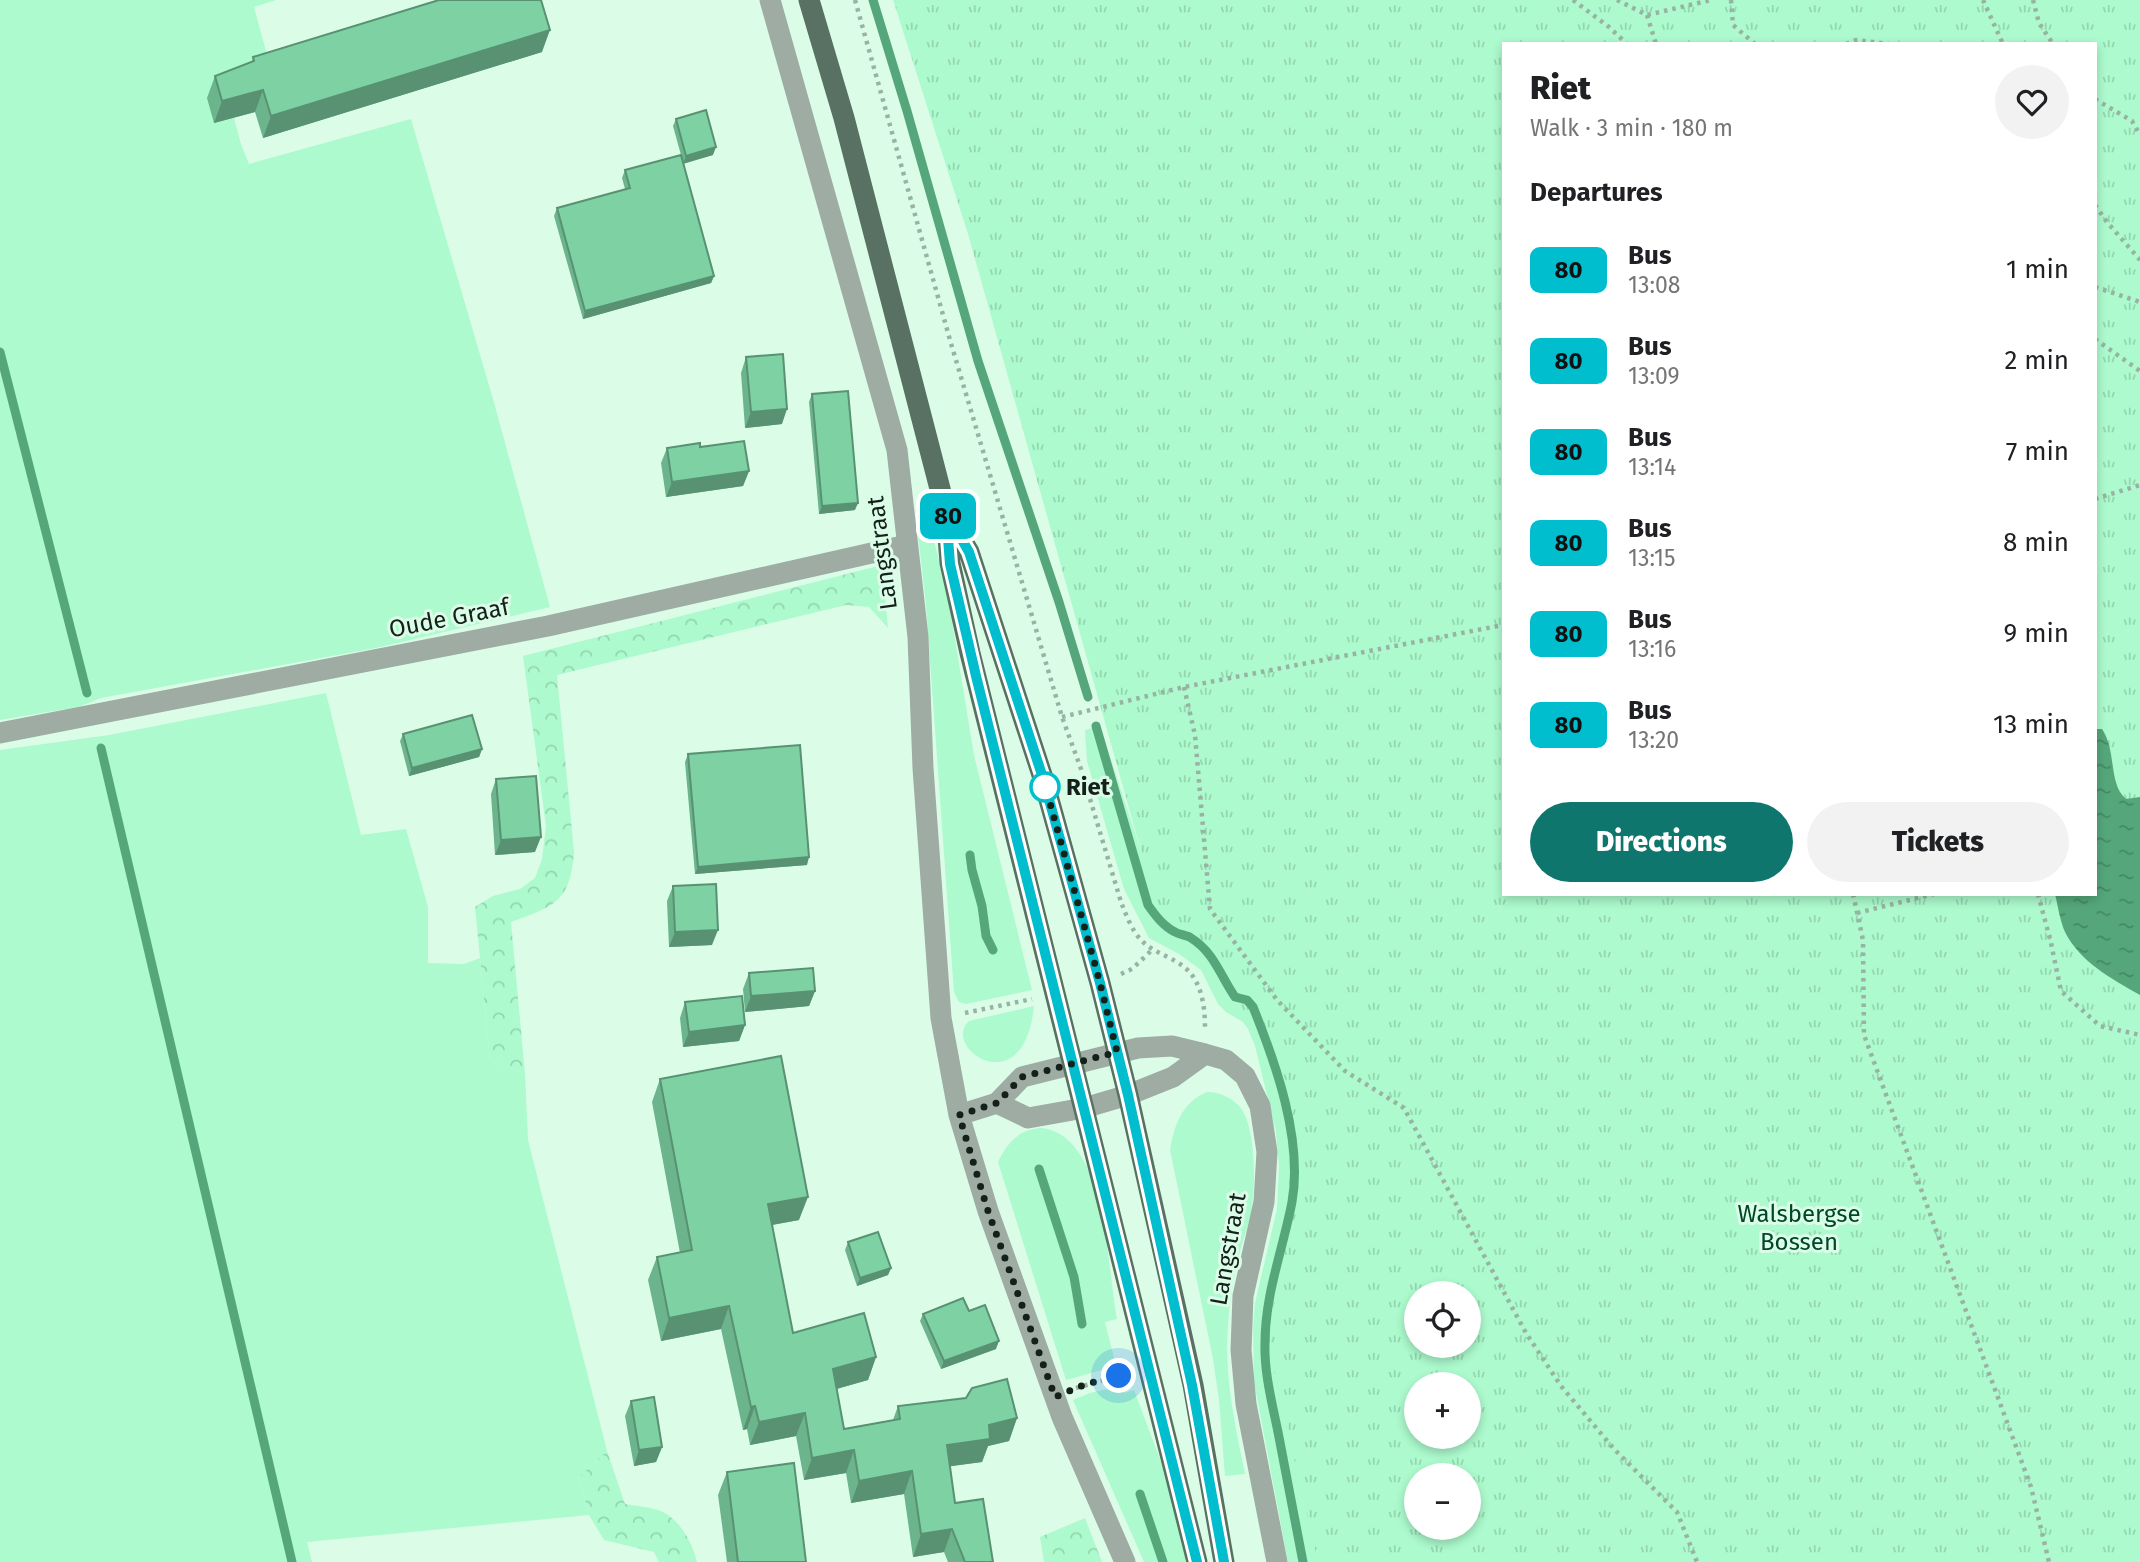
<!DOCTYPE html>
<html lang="en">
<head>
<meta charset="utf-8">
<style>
  body { margin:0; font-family:"Fira Sans",sans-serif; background:#f2f2f2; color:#202124; height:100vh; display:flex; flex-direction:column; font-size:26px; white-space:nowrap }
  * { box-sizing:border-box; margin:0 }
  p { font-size:23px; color:#757577 }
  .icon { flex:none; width:38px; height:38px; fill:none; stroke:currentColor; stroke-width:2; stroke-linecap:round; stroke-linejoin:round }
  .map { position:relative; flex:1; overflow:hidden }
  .details { position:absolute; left:1502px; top:42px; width:595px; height:854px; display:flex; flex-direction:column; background:#fff; border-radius:0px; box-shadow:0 4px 10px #0003 }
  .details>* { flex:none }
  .badge { padding:0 14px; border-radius:10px; font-size:24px; line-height:46px }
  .tools { position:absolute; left:1404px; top:1281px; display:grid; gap:14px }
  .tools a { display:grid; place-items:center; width:77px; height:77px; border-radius:50%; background:#fff; box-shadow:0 4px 10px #0003; font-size:35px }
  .you { position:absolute; width:35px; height:35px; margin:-18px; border:5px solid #fff; border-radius:50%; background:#1a73e8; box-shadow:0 0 0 10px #1a73e833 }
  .map>.badge { position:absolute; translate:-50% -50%; box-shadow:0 0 0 4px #fff }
  h2 { padding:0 28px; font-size:26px; line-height:63px }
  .round { display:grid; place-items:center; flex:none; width:74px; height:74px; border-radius:37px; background:#f2f2f2 }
  .head { display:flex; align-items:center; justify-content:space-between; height:119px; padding:0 28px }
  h1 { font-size:33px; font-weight:800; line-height:52px }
  .action { display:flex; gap:14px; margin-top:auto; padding:14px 28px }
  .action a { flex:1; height:80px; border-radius:42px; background:#0f766e; color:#fff; font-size:28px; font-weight:800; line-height:80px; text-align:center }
  .action a+a { background:#f2f2f2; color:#202124 }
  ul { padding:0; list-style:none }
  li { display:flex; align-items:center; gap:21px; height:91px; padding:0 28px }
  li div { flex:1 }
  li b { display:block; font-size:26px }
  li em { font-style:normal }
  li .badge { min-width:77px; font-weight:700; text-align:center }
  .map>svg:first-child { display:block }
  .grass { fill:#acfacd }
  .forest { fill:url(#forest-crowns) }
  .park { fill:url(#park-tufts); fill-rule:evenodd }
  .water { fill:url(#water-ripples) }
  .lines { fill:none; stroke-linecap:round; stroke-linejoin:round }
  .stream { stroke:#55a77b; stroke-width:9 }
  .path { stroke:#98b3a3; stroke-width:4.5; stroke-dasharray:3.5 5; stroke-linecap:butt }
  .minor { stroke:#9eaca3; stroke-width:21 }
  .major { stroke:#587162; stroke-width:21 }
  .wall { fill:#6cb48c }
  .shaded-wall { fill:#589272 }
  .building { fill:#7ed1a3; stroke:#589272; stroke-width:2 }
  .line-casing { stroke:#fff; stroke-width:16 }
  .line { stroke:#00becd; stroke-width:10 }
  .walk { stroke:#142019; stroke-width:7; stroke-dasharray:0 12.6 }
  .stop-dot { fill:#fff; stroke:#00becd; stroke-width:3.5 }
  .labels { text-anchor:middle; stroke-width:6; stroke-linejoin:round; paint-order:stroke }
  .street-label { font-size:24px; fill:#142019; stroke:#dbfde8 }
  .stop-label { font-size:24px; font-weight:bold; fill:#142019; stroke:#dbfde8; text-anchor:start }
  .park-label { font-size:24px; fill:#004629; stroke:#dbfde8 }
</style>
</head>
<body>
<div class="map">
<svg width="2140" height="1562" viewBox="0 0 2140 1562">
  <defs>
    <pattern id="forest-crowns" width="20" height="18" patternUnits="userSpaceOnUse" patternTransform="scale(1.75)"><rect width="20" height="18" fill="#acfacd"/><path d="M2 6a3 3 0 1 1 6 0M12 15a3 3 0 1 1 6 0" fill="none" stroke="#93d6af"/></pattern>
    <pattern id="park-tufts" width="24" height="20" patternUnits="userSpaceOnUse" patternTransform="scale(1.75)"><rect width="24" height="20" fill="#acfacd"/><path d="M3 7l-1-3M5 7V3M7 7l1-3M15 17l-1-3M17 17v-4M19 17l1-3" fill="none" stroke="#93d6af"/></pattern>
    <pattern id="water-ripples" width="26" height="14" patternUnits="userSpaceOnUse" patternTransform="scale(1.75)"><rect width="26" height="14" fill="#55a77b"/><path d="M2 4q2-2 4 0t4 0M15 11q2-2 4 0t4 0" fill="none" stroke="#458864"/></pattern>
  </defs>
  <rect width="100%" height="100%" fill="#dbfde8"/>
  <!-- grass -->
  <path class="grass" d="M0,0H276L254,7L273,77L227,92L241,144L249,164L411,119L493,399L550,607L376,648L101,698L78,707L0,720Z
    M928,515L949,603L974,755L1032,990L966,1004L959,1002L954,992L926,605L916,517Z
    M326,693L361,835L406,829L428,907V963L464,964L480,958L490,1060L525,1074L528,1140L607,1451L579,1477L589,1515L307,1542L312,1562H0V750L109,735Z
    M1100,726L1144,860L1296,1055L1324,1562H1288L1254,1382L1253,1327L1255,1303L1277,1209L1279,1167L1276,1132L1255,1046L1248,1029L1243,1022L1226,1012L1218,1004L1201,970L1179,954L1149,938L1124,889L1087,761L1085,730Z
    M1034,1006C1024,1106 940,1047 969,1021Z
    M1207,1092C1220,1092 1232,1098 1240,1107C1257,1128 1256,1192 1250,1217C1246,1234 1239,1251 1236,1268C1232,1287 1229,1306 1228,1326C1224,1376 1235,1425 1245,1474L1225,1476L1219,1400L1213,1359L1170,1150C1174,1126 1182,1102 1207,1092Z
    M1042,1128C1108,1137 1107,1269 1117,1319L1105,1322L1116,1366L1066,1380L998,1162C1007,1143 1019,1129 1042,1128Z
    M1121,1386L1124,1393L1134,1390L1167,1478L1189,1562H1144L1073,1400L1090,1393Z"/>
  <!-- forest -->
  <path class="forest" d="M882,565L888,628L869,607L846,605L557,675L574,852C570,902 555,906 511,922L525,1074L490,1060L475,907L493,896L520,889L535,878L542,859L546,826L523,656Z
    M607,1451L625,1504C636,1506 653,1507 663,1512C682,1522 692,1543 697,1562H659L654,1552L604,1540L589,1515L579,1477Z
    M1085,1518L1102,1562H1044L1040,1537Z"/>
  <!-- park -->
  <path class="park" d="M893,0H2140V1562H1318L1268,1347L1292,1163L1280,1077L1232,995L1155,901L968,234ZM1503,44H2095V894H1503ZM1416,1293H1468V1346H1416ZM1416,1384H1468V1437H1416ZM1416,1475H1468V1528H1416Z"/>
  <!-- water -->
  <path class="water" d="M2095,729H2102C2117,751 2108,784 2126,799L2140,797V995C2112,979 2080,962 2065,932C2060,921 2058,906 2055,894H2095Z"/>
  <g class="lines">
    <!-- stream -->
    <path class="stream" d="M873,0L907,111L978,361L1059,602L1088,697
      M0,352L87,693
      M1096,726L1148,905C1155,915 1163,926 1175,932C1180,935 1187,935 1191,938C1214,952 1221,977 1235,997L1247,1000L1253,1007C1276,1064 1303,1140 1292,1202C1283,1249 1265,1294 1265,1343C1264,1372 1272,1403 1278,1432C1286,1475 1295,1519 1303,1562
      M101,748L292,1562
      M970,855L972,870L982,906L986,936L993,950
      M1039,1169L1074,1277L1082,1324
      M1140,1494L1163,1562"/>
    <!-- path -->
    <path class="path" d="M855,0L950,340L1062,717L1081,769L1121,902C1126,915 1132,931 1142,941C1154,953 1172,957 1184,967C1202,981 1205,1007 1205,1028
      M1573,0L1609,27L1627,44
      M1617,0L1647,15L1711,0
      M1731,0L1733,25L1755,44
      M1983,0L2003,44
      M2033,0L2039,23L2053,44
      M1647,15L1656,44
      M1846,44L1856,40L1889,44
      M2095,99L2132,121L2140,135
      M2095,205L2107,222L2140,260
      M2095,287L2140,302
      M2095,339L2140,371
      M2095,499L2140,485
      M1184,687L1195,735L1210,909L1277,1000L1345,1071L1404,1108L1526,1333L1561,1386L1614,1449L1677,1512L1697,1562
      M1062,717L1184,687L1503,625
      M1853,894L1863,940L1864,1035L2031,1487L2049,1562
      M2038,894L2051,943L2061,991L2100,1026L2140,1035
      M1857,913L1934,894
      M1121,974L1132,969L1153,949
      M965,1013L1032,999
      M1076,1388L1119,1376"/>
    <!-- minor -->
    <path class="minor" d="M770,0L897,450L918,637L923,768L941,1018L959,1115L988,1211L1062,1417L1125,1562
      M0,733L548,626L907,545
      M997,1103L1028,1118L1084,1108L1128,1095L1173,1077L1205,1054
      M959,1115L997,1103L1022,1077L1138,1048L1172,1046L1205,1054L1226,1060L1245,1076L1260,1106L1267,1152L1264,1202L1243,1296L1241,1350L1246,1404L1277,1562"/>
    <!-- major -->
    <path class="major" d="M809,0L844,118L946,512L950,563L970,653L1197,1562
      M948,517L969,552L1043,778L1100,983L1128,1095L1193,1385L1224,1562"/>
  </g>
  <!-- wall -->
  <path class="wall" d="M542,52L263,138L255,112L214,123L207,98L215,76L252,62L253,57Z
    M676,119L713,155L683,163L714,276L711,283L583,319L554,216L557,208L625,189L622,178L625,170L681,155L673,126Z
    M746,357L782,424L745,428L741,373Z
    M812,394L855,510L819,514L809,402Z
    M700,447L749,471L743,486L666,497L661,463L667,448Z
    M403,734L482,749L479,757L409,776L400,741Z
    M688,754L807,865L695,874L685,762Z
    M496,779L535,852L495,855L491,794Z
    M673,886L712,945L669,947L667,901Z
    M749,973L815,991L809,1006L745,1012L743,989Z
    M685,1002L745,1025L739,1041L683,1047L680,1018Z
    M660,1079L799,1220L772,1225L793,1333L876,1357L868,1380L837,1389L844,1429L893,1420L898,1406L1017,1418L1009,1441L988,1446L982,1462L950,1466L955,1503L993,1562H948L944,1552L913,1557L904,1494L851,1503L846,1473L804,1480L796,1436L750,1445L747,1429L743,1430L721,1329L661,1341L648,1280L657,1257L680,1253L652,1102Z
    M848,1242L891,1268L888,1275L857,1286L845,1250Z
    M969,1311L996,1349L941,1369L920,1321L923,1314Z
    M631,1401L662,1447L656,1462L634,1466L625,1416Z
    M727,1472L806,1562H727L718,1495Z"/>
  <!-- shaded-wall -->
  <path class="shaded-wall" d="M550,30L542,52L263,138L271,116Z
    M263,90L255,112L214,123L222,101Z
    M716,147L713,155L683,164L686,156Z
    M714,276L711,283L583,319L585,311Z
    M787,409L782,424L745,428L751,412Z
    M749,471L743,486L666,497L672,482Z
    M858,503L855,510L819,514L822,506Z
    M482,749L479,757L409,776L412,768Z
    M541,837L535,852L495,855L501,840Z
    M809,857L807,865L695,874L698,867Z
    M718,930L712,945L669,947L675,932Z
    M815,991L809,1006L745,1012L751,996Z
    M745,1025L739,1041L683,1047L689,1032Z
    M808,1197L799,1220L760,1227L768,1204Z
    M891,1268L888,1275L857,1286L860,1278Z
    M729,1306L721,1329L661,1341L669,1318Z
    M999,1341L996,1349L941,1369L944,1361Z
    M876,1357L868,1380L825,1392L833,1369Z
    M755,1406L747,1429L743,1430L751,1407Z
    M805,1413L796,1436L750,1445L759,1422Z
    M1017,1418L1009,1441L988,1446L982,1462L938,1468L947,1445L989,1425Z
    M662,1447L656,1462L634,1466L639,1450Z
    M854,1450L846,1473L804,1480L812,1458Z
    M912,1471L904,1494L851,1503L859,1481Z
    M952,1529L944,1552L913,1557L921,1534Z"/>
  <!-- building -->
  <path class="building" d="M439,0H541L550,30L271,116L263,90L222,101L215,76L254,61L253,57Z
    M706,110L716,147L686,156L676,119Z
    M681,155L714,276L585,311L557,208L630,188L625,170Z
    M783,354L787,409L751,412L746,357Z
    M848,391L858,503L822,506L812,394Z
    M744,441L749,471L672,482L667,448L700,443V447Z
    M472,715L482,749L412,768L403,734Z
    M800,745L809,857L698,867L688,754Z
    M536,776L541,837L501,840L496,779Z
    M716,884L718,930L675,932L673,886Z
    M813,968L815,991L751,996L749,973Z
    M742,996L745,1025L689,1032L685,1002Z
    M781,1056L808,1197L768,1204L793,1333L864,1313L876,1357L833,1369L844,1429L900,1419L898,1406L966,1398L972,1388L1007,1379L1017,1418L989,1425L990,1439L947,1445L955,1503L983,1499L993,1562H965L952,1529L921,1534L912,1471L859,1481L854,1450L812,1458L805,1413L759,1422L755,1406L751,1407L729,1306L669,1318L657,1257L692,1250L660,1079Z
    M878,1232L891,1268L860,1278L848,1242Z
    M963,1298L969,1311L985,1305L999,1341L944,1361L923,1314Z
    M654,1397L662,1447L639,1450L631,1401Z
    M794,1463L806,1562H738L727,1472Z"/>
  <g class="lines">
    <!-- line casing -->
    <g class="line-casing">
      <path id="line" d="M1197,1562L976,676L950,564L946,512L969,552L1043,778L1100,983L1128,1095L1192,1385L1224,1562"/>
    </g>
    <!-- line -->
    <use href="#line" class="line"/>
    <!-- walk -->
    <path class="walk" d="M1045,787L1043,778L1100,983L1117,1052L1022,1077L997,1103L959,1115L988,1211L1055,1397L1086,1384L1119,1376"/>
  </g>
  <!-- markers -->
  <circle class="stop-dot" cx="1045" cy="787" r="14"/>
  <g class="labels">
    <!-- street labels -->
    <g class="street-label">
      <text transform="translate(882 553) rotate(-97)" y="8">Langstraat</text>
      <text transform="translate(449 618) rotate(-11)" y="8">Oude Graaf</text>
      <text transform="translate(1228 1249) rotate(-80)" y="8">Langstraat</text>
    </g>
    <!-- stop labels -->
    <g class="stop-label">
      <text x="1066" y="795">Riet</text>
    </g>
    <!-- park labels -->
    <g class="park-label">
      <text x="1799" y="1222">Walsbergse<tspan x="1799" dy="28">Bossen</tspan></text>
    </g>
  </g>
</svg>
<div class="tools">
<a><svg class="icon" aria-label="locate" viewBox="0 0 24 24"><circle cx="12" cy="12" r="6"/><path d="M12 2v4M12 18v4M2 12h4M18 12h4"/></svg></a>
<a>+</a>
<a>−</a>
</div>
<div class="you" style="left:1119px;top:1376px"></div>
<b class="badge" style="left:948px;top:516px;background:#00becd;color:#111">80</b>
<section class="details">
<div class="head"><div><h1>Riet</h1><p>Walk · 3 min · 180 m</p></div><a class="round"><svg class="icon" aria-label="heart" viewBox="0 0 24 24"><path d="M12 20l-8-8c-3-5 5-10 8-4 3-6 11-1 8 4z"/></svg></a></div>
<h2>Departures</h2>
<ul>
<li><span class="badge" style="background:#00becd;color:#111">80</span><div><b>Bus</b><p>13:08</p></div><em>1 min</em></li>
<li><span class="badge" style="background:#00becd;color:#111">80</span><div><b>Bus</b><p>13:09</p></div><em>2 min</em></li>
<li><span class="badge" style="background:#00becd;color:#111">80</span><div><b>Bus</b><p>13:14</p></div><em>7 min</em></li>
<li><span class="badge" style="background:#00becd;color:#111">80</span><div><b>Bus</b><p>13:15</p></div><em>8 min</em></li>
<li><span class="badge" style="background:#00becd;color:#111">80</span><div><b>Bus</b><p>13:16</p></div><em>9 min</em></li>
<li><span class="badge" style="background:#00becd;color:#111">80</span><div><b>Bus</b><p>13:20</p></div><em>13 min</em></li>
</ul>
<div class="action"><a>Directions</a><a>Tickets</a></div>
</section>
</div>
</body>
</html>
